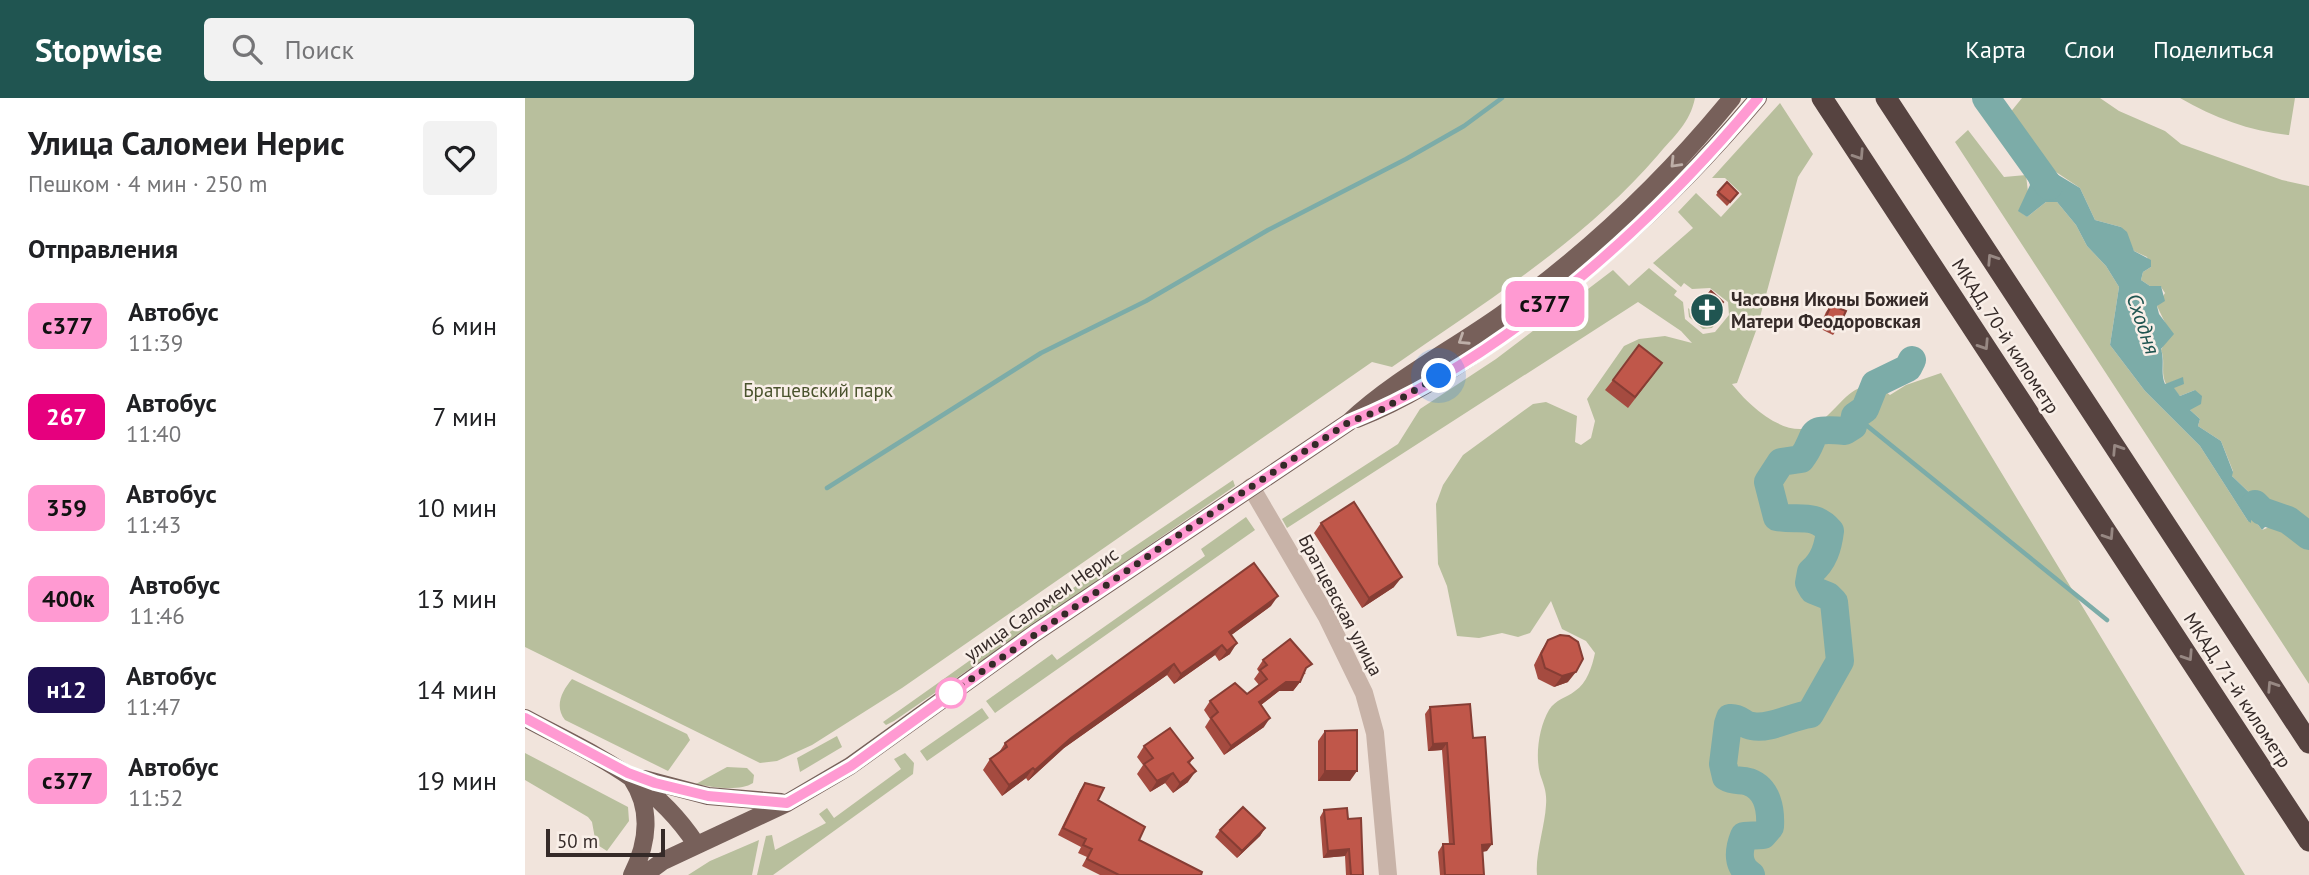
<!DOCTYPE html>
<html lang="ru">
<head>
<meta charset="utf-8">
<style>
  body { margin:0; font-family:"PT Sans",sans-serif; background:#f2f2f2; color:#202124; height:100vh; display:flex; flex-direction:column; font-size:26px; white-space:nowrap }
  * { box-sizing:border-box; margin:0 }
  p { font-size:23px; color:#757577 }
  .icon { flex:none; width:38px; height:38px; fill:none; stroke:currentColor; stroke-width:2; stroke-linecap:round; stroke-linejoin:round }
  .map { position:relative; flex:1; overflow:hidden }
  .sheet { display:flex; flex-direction:column; background:#fff; width:525px }
  .sheet>* { flex:none }
  .badge { padding:0 14px; border-radius:10px; font-size:24px; line-height:46px }
  .scale { position:absolute; left:21px; bottom:18px; width:119px; box-sizing:border-box; padding-left:7px; border:4px solid #352a28; border-top:0; font-size:19px; line-height:24px; white-space:nowrap; color:#352a28; -webkit-text-stroke:5px #f9efe8; paint-order:stroke }
  .you { position:absolute; width:35px; height:35px; margin:-18px; border:5px solid #fff; border-radius:50%; background:#1a73e8; box-shadow:0 0 0 10px #1a73e833 }
  .map>.badge { position:absolute; translate:-50% -50%; box-shadow:0 0 0 4px #fff }
  h2 { padding:0 28px; font-size:26px; line-height:63px }
  .round { display:grid; place-items:center; flex:none; width:74px; height:74px; border-radius:7px; background:#f2f2f2 }
  .headline { display:flex; align-items:center; justify-content:space-between; height:119px; padding:0 28px }
  h1 { font-size:33px; font-weight:700; line-height:52px }
  ul { padding:0; list-style:none }
  li { display:flex; align-items:center; gap:21px; height:91px; padding:0 28px }
  li div { flex:1 }
  li b { display:block; font-size:26px }
  li em { font-style:normal }
  li .badge { min-width:77px; font-weight:700; text-align:center }
  header { display:flex; align-items:center; gap:42px; box-sizing:border-box; height:98px; padding:0 35px; background:#205551; color:#fff }
  header strong { font-size:33px }
  nav { display:flex; gap:38px; margin-inline-start:auto; font-size:24px }
  .search { width:490px; height:63px; background:#f2f2f2; display:flex; align-items:center; gap:18px; box-sizing:border-box; padding:0 24px; border-radius:7px; color:#757577; font-size:26px }
  main { display:flex; flex:1; min-height:0 }
  .map>svg:first-child { display:block }
  .green { fill:#b8bf9d }
  .water { fill:#7caca8 }
  .lines { fill:none; stroke-linecap:round; stroke-linejoin:round }
  .stream { stroke:#7caca8; stroke-width:4.5 }
  .river { stroke:#7caca8; stroke-width:28 }
  .minor { stroke:#c8b3a8; stroke-width:18 }
  .major { stroke:#77605a; stroke-width:18 }
  .highway { stroke:#564340; stroke-width:21 }
  .wall { fill:#a54b40 }
  .shaded-wall { fill:#863d34 }
  .building { fill:#c0574a; stroke:#863d34; stroke-width:2 }
  .oneway { stroke:#978883 }
  .oneway2 { stroke:#beafa8 }
  .line-casing { stroke:#fff; stroke-width:16 }
  .line { stroke:#ff9ad2; stroke-width:10 }
  .walk { stroke:#352a28; stroke-width:7; stroke-dasharray:0 12.6 }
  .stop-dot { fill:#fff; stroke:#ff9ad2; stroke-width:3.5 }
  .labels { text-anchor:middle; stroke-width:5; stroke-linejoin:round; paint-order:stroke }
  .poi-label { font-size:19px; font-weight:bold; fill:#352a28; stroke:#f9efe8; text-anchor:start }
  .street-label { font-size:19px; fill:#352a28; stroke:#f9efe8 }
  .park-label { font-size:19px; fill:#4a532d; stroke:#f9efe8 }
  .water-label { font-size:21px; font-style:italic; fill:#205551; stroke:#f9efe8 }
</style>
</head>
<body>
<header>
<strong>Stopwise</strong>
<div class="search"><svg class="icon" aria-label="search" viewBox="0 0 24 24"><circle cx="10" cy="10" r="6"/><path d="M15 15l6 6"/></svg>Поиск</div>
<nav><a>Карта</a><a>Слои</a><a>Поделиться</a></nav>
</header>
<main>
<section class="sheet">
<div class="headline"><div><h1>Улица Саломеи Нерис</h1><p>Пешком · 4 мин · 250 m</p></div><a class="round"><svg class="icon" aria-label="heart" viewBox="0 0 24 24"><path d="M12 20l-8-8c-3-5 5-10 8-4 3-6 11-1 8 4z"/></svg></a></div>
<h2>Отправления</h2>
<ul>
<li><span class="badge" style="background:#ff9ad2;color:#111">с377</span><div><b>Автобус</b><p>11:39</p></div><em>6 мин</em></li>
<li><span class="badge" style="background:#e6007e;color:#fff">267</span><div><b>Автобус</b><p>11:40</p></div><em>7 мин</em></li>
<li><span class="badge" style="background:#ff9ad2;color:#111">359</span><div><b>Автобус</b><p>11:43</p></div><em>10 мин</em></li>
<li><span class="badge" style="background:#ff9ad2;color:#111">400к</span><div><b>Автобус</b><p>11:46</p></div><em>13 мин</em></li>
<li><span class="badge" style="background:#1f1051;color:#fff">н12</span><div><b>Автобус</b><p>11:47</p></div><em>14 мин</em></li>
<li><span class="badge" style="background:#ff9ad2;color:#111">с377</span><div><b>Автобус</b><p>11:52</p></div><em>19 мин</em></li>
</ul>
</section>
<div class="map">
<svg width="1784" height="777" viewBox="0 0 1784 777">
  <rect width="100%" height="100%" fill="#f1e4dc"/>
  <!-- green -->
  <path class="green" d="M0,0H1170C1165,25 1149,38 1133,57C1058,144 960,204 867,269L847,264L377,590L287,647L252,663L235,665L0,549Z
    M1497,0H1575L1594,13L1640,33L1656,46L1757,82L1784,88V586L1430,44L1443,32L1479,79L1501,77L1503,94L1494,113L1502,119L1521,104H1532L1551,127L1562,148L1581,168L1594,189L1585,247L1620,293L1675,348L1723,423L1726,417L1737,432L1762,422L1752,411L1733,403L1706,377L1708,373L1696,343L1673,328L1675,321L1665,312L1670,292L1655,298L1648,290L1658,280L1641,286C1635,274 1641,264 1636,252L1645,235L1632,208L1640,195L1636,189L1625,188L1616,182L1618,174L1626,169L1622,159L1609,153L1596,129L1570,122L1555,90L1522,68L1484,16Z
    M1655,0H1770L1764,37C1725,33 1689,20 1655,0Z
    M1255,5L1288,56L1273,79L1232,230L1212,285L1207,286C1224,308 1265,346 1294,325C1318,307 1332,272 1365,297L1381,287L1416,275L1720,777H1238L1227,761L1226,777H1012C1010,757 1020,728 1021,707C1022,694 1019,688 1015,676C1010,657 1014,629 1024,612C1031,601 1041,600 1050,593C1062,585 1067,569 1070,555L1061,543L1037,531L1026,503L1005,535L993,539L977,535L954,540L932,538L922,488L913,466L911,406L918,387L938,357L1008,306L1021,304L1052,318L1050,344L1056,347L1066,340L1070,323L1062,301L1099,248L1114,241L1140,238L1167,245L1156,233L1113,204L762,430L757,421L873,346L895,311L971,261L1088,172L1104,188L1124,170L1152,193L1149,197L1158,204L1160,221L1178,236L1190,234L1204,217L1203,204L1185,190L1167,191L1159,185L1156,189L1128,165L1168,130L1153,114L1171,95L1196,119L1217,96L1200,80H1187Z
    M1176,195H1184L1199,207V214L1187,230L1178,231L1164,219L1163,210L1182,226L1195,211Z
    M708,382L710,388L369,623L361,627L358,624L520,509Z
    M721,419L730,432L470,615L461,603L527,556L532,562L680,458L676,451Z
    M47,581L162,636L165,642L143,673L40,622C29,608 37,593 47,581Z
    M457,610L464,620L402,663L395,653Z
    M312,638L317,649L275,674L272,660Z
    M0,655L103,709L104,723L82,753L71,746L67,724L63,719L0,682Z
    M380,655L389,665L388,676L248,777H232L241,738L247,737L250,752L301,725L294,716L302,710L309,720L376,671L369,661Z
    M202,669L222,670L229,677L228,685C214,694 186,689 171,686Z
    M234,742L227,777H163L185,763Z"/>
  <!-- water -->
  <path class="water" d="M1507,51L1525,72L1555,90L1570,122L1596,129L1602,134L1609,153L1626,162V169L1618,174L1616,182L1625,188H1636L1640,203L1632,208L1634,216L1649,236L1636,251C1640,264 1635,274 1640,286L1658,279L1659,286L1649,290L1655,298L1670,292L1677,298L1676,306L1665,312L1675,321L1673,328L1696,343L1708,374L1707,378L1733,403L1752,411L1763,422L1755,425L1754,433L1741,428L1737,432L1726,417V425L1723,423L1675,348L1620,293L1585,247L1594,189L1581,168L1562,148L1551,127L1532,104H1521L1502,119L1493,113L1505,87L1496,62Z"/>
  <g class="lines">
    <!-- stream -->
    <path class="stream" d="M1330,318L1582,522
      M302,390L516,255L621,203L743,132L881,61L939,28L977,0"/>
    <!-- river -->
    <path class="river" d="M1461,0L1524,88
      M1730,406L1737,413L1763,422L1784,438
      M1226,777C1212,768 1213,753 1219,738L1238,737L1245,729C1246,712 1243,691 1224,684C1215,681 1209,684 1201,679L1198,666L1203,626L1205,620C1215,619 1218,627 1227,628C1245,632 1267,618 1285,616L1315,563L1309,504L1303,498L1288,492L1284,485L1286,474C1299,463 1303,449 1305,433C1289,414 1273,423 1252,419L1243,384L1256,364L1276,361C1295,337 1278,329 1320,333L1328,328L1330,318L1340,311L1350,286L1383,270L1387,262"/>
    <!-- minor -->
    <path class="minor" d="M726,389L802,519L839,595L850,635L863,777"/>
    <!-- major -->
    <path class="major" d="M832,321C880,302 924,274 966,245C1067,175 1154,94 1233,0
      M0,620C67,656 128,680 171,746
      M107,681C127,711 123,745 107,777
      M119,681L183,698L256,704
      M119,777L138,763L262,705L325,668L510,535L824,324C870,281 925,253 976,217C1062,156 1140,82 1207,0"/>
    <!-- highway -->
    <path class="highway" d="M1297,0L1784,743
      M1361,0L1784,645"/>
  </g>
  <!-- wall -->
  <path class="wall" d="M1193,94L1211,98L1202,108L1191,97Z
    M1175,206L1193,211L1183,224L1170,214Z
    M1306,207L1313,230L1308,237L1294,230L1301,214Z
    M1130,275L1103,310L1080,292L1088,282Z
    M796,425L869,489L837,510L789,435Z
    M746,508L706,537L705,556L694,563L690,557L649,586L642,577L539,650L503,683L501,680L477,698L458,672L465,661L473,656L480,645Z
    M1023,542L1043,584L1029,589L1013,581L1009,567L1016,553Z
    M738,562L781,575L778,577L775,584L768,593H754L736,607L739,629L699,657L680,629L685,621L679,612L685,603L722,596L734,587L729,581L734,574L732,571Z
    M905,609L948,640L962,753L957,754L959,777H915L913,754L918,746H924L917,652L903,653L900,616Z
    M800,633L825,683H793V643Z
    M619,648L668,660L665,665L663,684L648,695L640,685L625,694L612,676L618,667L612,659Z
    M560,685L573,702L614,742L676,777H575L557,768L562,759L553,755L556,749L533,737L555,692Z
    M799,712L823,721L838,777H821L820,758L798,760L795,719Z
    M740,730L735,738L712,760L690,739L695,732Z"/>
  <!-- shaded-wall -->
  <path class="shaded-wall" d="M877,479L869,489L837,510L844,500Z
    M753,498L746,508L697,544L704,534Z
    M712,545L705,556L694,563L702,553Z
    M697,547L690,557L649,586L656,576Z
    M649,566L642,577L539,650L503,683L510,672L546,640Z
    M1051,574L1043,584L1029,589L1037,578Z
    M761,584H775L768,593H754L728,613L734,604Z
    M745,620L739,629L699,657L706,648Z
    M922,645L917,652L903,653L908,646Z
    M508,670L501,680L477,698L484,687Z
    M671,673L663,684L648,695L655,685Z
    M800,673H832L825,683H793Z
    M648,675L640,685L625,694L632,683Z
    M740,730L735,738L712,760L717,753Z
    M967,746L962,753L952,754L957,747Z
    M824,751L820,758L798,760L803,753Z"/>
  <!-- building -->
  <path class="building" d="M1202,84L1213,95L1205,104L1193,94Z
    M1186,193L1198,204L1188,217L1175,206Z
    M1306,207L1321,213L1313,230L1299,223Z
    M1114,247L1137,265L1110,299L1088,282Z
    M829,404L877,479L844,500L796,425Z
    M729,465L753,498L704,534L712,545L702,553L697,547L656,576L649,566L546,640L510,672L508,670L484,687L465,661L482,649L480,645Z
    M1035,537L1044,538L1053,544L1058,561L1051,574L1037,578L1020,570L1016,556L1023,542Z
    M765,541L787,566L781,570L775,584H761L734,604L745,620L706,648L686,620L693,614L685,603L710,585L722,596L742,581L735,572L742,567L738,562Z
    M945,606L948,640L960,639L967,746L957,747L959,777H920L918,746H929L922,645L908,646L905,609Z
    M645,630L668,660L663,664L671,673L655,685L648,675L632,683L619,666L628,660L619,648Z
    M832,632V673H800V633Z
    M560,685L579,690L573,702L620,729L614,742L677,774L676,777H594L562,761L567,751L558,747L561,741L538,730Z
    M718,709L740,730L717,753L695,732Z
    M822,710L823,721L836,720L838,777H826L824,751L803,753L799,712Z"/>
  <!-- one-way arrows -->
  <defs><path id="oneway-chevron" d="M-2-3.5L2.5 0L-2 3.5" fill="none" stroke-width="1.6" stroke-linecap="round" stroke-linejoin="round" transform="scale(1.75)"/></defs>
  <g class="oneway">
    <use href="#oneway-chevron" transform="translate(1334 57) rotate(57)"/>
    <use href="#oneway-chevron" transform="translate(1467 161) rotate(-123)"/>
    <use href="#oneway-chevron" transform="translate(1459 247) rotate(57)"/>
    <use href="#oneway-chevron" transform="translate(1592 351) rotate(-123)"/>
    <use href="#oneway-chevron" transform="translate(1584 437) rotate(57)"/>
    <use href="#oneway-chevron" transform="translate(1663 558) rotate(57)"/>
    <use href="#oneway-chevron" transform="translate(1747 588) rotate(-123)"/>
  </g>
  <g class="oneway2">
    <use href="#oneway-chevron" transform="translate(1150 65) rotate(134)"/>
    <use href="#oneway-chevron" transform="translate(938 242) rotate(147)"/>
  </g>
  <g class="lines">
    <!-- line casing -->
    <g class="line-casing">
      <path id="line" d="M0,620L103,675L130,685L183,698L262,705L326,668L510,535L824,324C979,262 1127,127 1233,0"/>
    </g>
    <!-- line -->
    <use href="#line" class="line"/>
    <!-- walk -->
    <path class="walk" d="M426,595L655,436L824,324L858,311L914,278"/>
  </g>
  <!-- icons -->
  <defs>
    <g id="church-disc" transform="scale(1.75)"><circle r="9.5" fill="#205551" stroke="#f9efe8"/><path d="M-1.2-6h2.4v3.5h3.3v2.4h-3.3V6h-2.4V-.1h-3.3v-2.4h3.3Z" fill="#fff"/></g>
  </defs>
  <g fill-rule="evenodd">
    <use href="#church-disc" x="1182" y="212"/>
  </g>
  <!-- markers -->
  <circle class="stop-dot" cx="426" cy="595" r="14"/>
  <g class="labels">
    <!-- poi labels -->
    <g class="poi-label">
      <text x="1206" y="208">Часовня Иконы Божией<tspan x="1206" dy="22">Матери Феодоровская</tspan></text>
    </g>
    <!-- street labels -->
    <g class="street-label">
      <text transform="translate(1481 238) rotate(57)" y="7">МКАД, 70-й километр</text>
      <text transform="translate(516 506) rotate(-35)" y="7">улица Саломеи Нерис</text>
      <text transform="translate(816 507) rotate(62)" y="7">Братцевская улица</text>
      <text transform="translate(1713 592) rotate(57)" y="7">МКАД, 71-й километр</text>
    </g>
    <!-- park labels -->
    <g class="park-label">
      <text x="293" y="299">Братцевский парк</text>
    </g>
    <!-- water labels -->
    <g class="water-label">
      <text transform="translate(1618 226) rotate(71)" y="7">Сходня</text>
    </g>
  </g>
</svg>
<div class="scale">50 m</div>
<div class="you" style="left:914px;top:278px"></div>
<b class="badge" style="left:1020px;top:206px;background:#ff9ad2;color:#111">с377</b>
</div>
</main>
</body>
</html>
